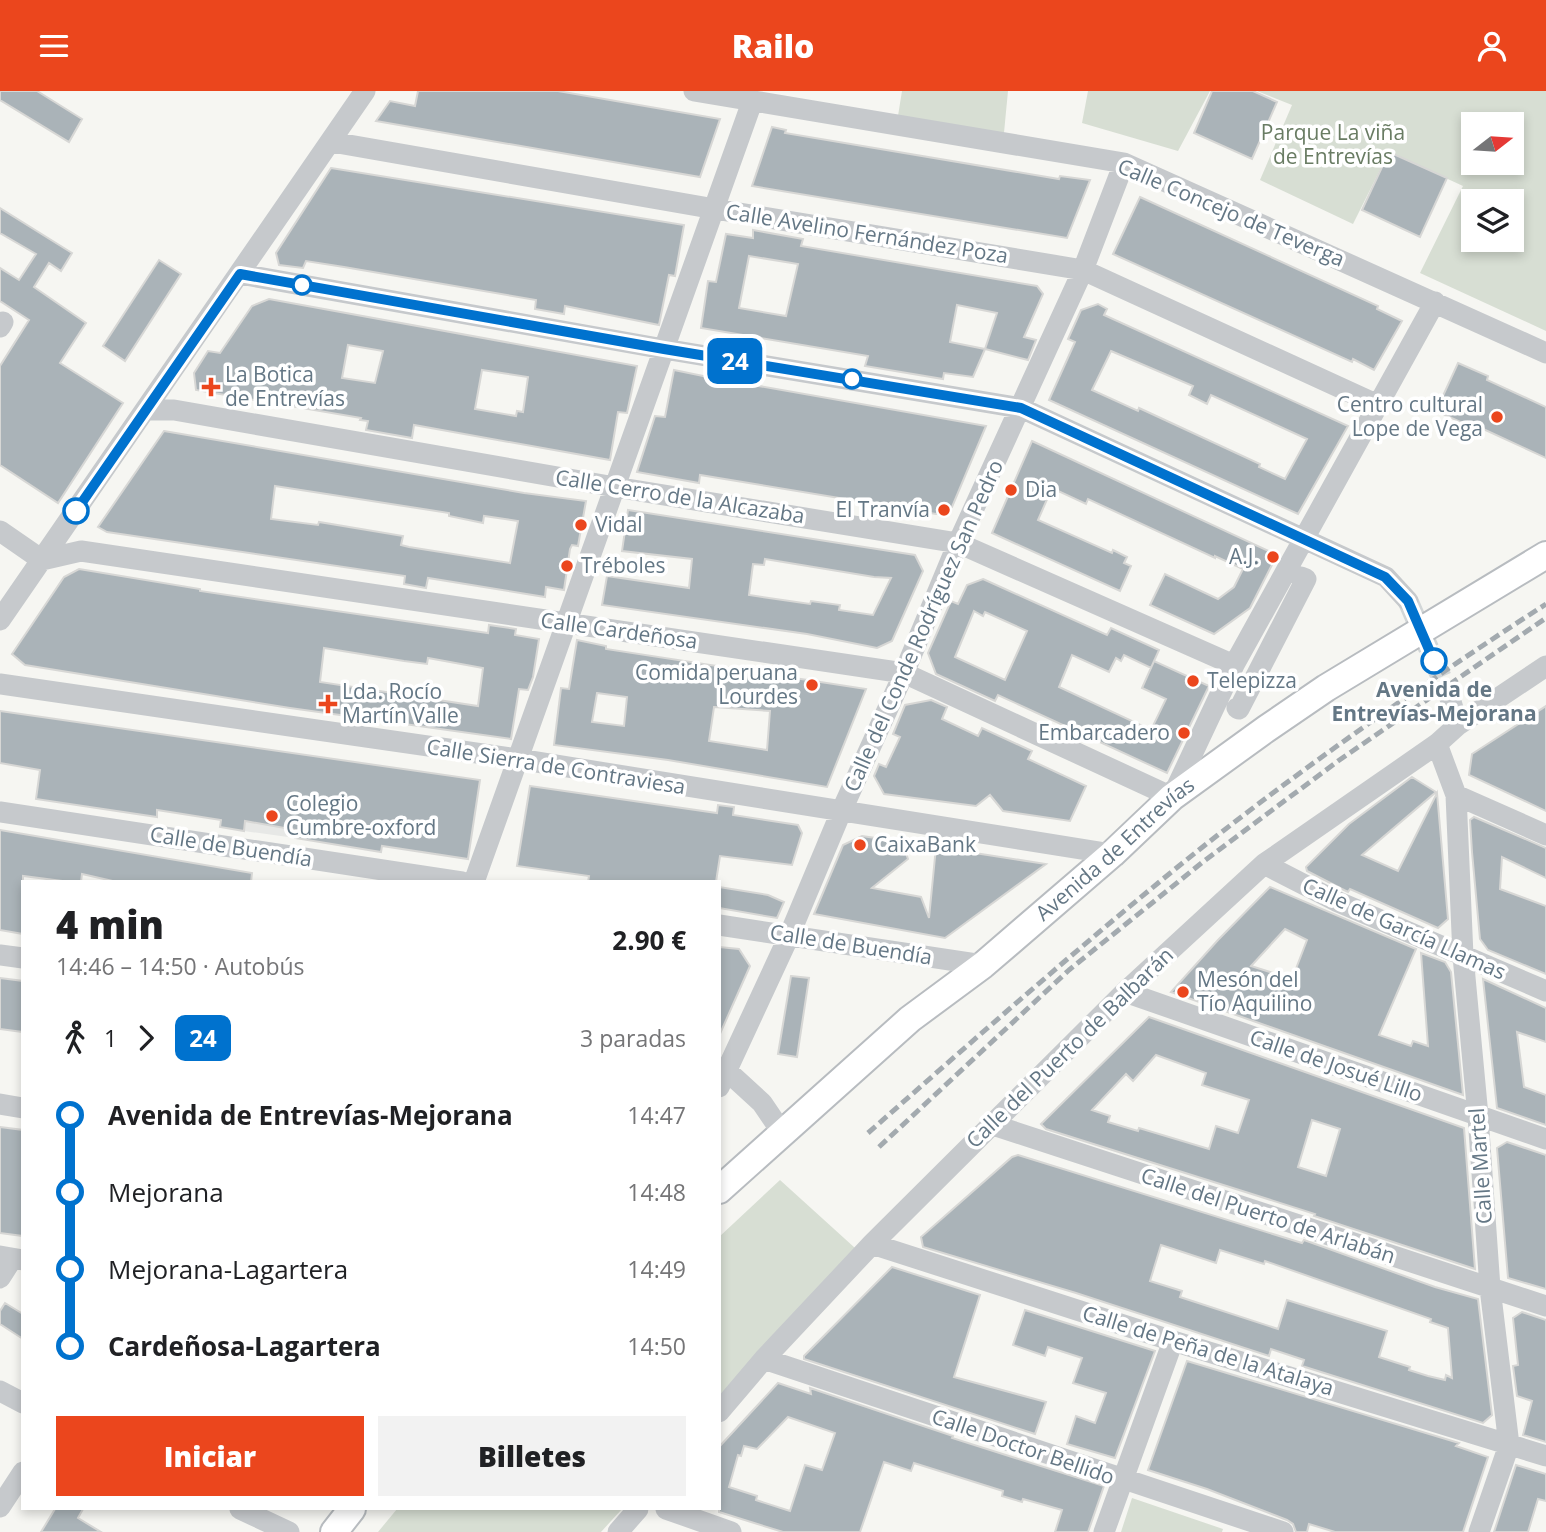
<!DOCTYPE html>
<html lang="es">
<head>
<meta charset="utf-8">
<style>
  body { margin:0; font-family:"Open Sans",sans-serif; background:#f2f2f2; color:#202124; height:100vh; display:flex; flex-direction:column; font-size:26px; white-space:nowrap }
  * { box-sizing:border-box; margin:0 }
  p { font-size:23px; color:#757577 }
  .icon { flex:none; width:38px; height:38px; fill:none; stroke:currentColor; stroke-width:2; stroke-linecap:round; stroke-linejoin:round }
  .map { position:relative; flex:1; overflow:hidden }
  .details { position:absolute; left:21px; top:789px; width:700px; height:630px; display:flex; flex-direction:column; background:#fff; border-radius:0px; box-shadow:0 4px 10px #0003 }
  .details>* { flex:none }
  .badge { padding:0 14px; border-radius:10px; font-size:24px; line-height:46px }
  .needle { width:46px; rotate:73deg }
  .controls { position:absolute; left:1461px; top:21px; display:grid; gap:14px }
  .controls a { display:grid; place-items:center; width:63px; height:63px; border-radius:0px; background:#fff; box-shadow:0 4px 10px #0003; font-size:35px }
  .map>.badge { position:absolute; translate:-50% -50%; box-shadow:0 0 0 4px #fff }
  .legs { display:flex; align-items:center; gap:10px; height:77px; padding:0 35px; font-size:23px }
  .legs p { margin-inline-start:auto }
  .summary { display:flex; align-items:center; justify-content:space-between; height:119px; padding:0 35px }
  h1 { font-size:38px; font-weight:800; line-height:52px }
  .button { display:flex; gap:14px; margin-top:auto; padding:14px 35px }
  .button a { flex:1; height:80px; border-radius:0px; background:#eb461d; color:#fff; font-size:28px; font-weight:800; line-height:80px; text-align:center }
  .button a+a { background:#f2f2f2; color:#202124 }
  ul { padding:0 35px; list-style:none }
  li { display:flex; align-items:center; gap:24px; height:77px; font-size:26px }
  li i { display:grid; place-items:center; width:10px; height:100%; margin:0 9px; background:currentColor }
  li i::after { content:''; width:18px; height:18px; margin:-9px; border:5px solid; border-radius:50%; background:#fff }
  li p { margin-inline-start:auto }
  li:first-child i { background:linear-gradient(#0000 50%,currentColor 0) }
  li:last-child i { background:linear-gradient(currentColor 50%,#0000 0) }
  header { display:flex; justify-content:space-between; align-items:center; height:91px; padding:0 35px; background:#eb461d; color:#fff; font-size:32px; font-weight:800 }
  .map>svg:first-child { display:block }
  .built { fill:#e7e8e6 }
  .green { fill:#d7ded3; fill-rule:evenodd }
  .building { fill:#aab3b8; stroke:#d7d7d5; stroke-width:2; fill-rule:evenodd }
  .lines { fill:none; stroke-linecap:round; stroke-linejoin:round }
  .minor-tunnel { stroke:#d2d6d7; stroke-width:21; stroke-dasharray:21 10; stroke-linecap:butt }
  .major-casing { stroke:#b8bcc0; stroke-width:30 }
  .minor { stroke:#c6c9cc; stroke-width:21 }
  .major { stroke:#fff; stroke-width:26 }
  .rail { stroke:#a3aaaf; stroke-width:5; stroke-dasharray:10 5; stroke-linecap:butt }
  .line-1-casing { stroke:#fff; stroke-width:16 }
  .line-1 { stroke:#0072ce; stroke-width:10 }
  .stop-1-dot { fill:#fff; stroke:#0072ce; stroke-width:3.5 }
  .poi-dot { fill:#eb461d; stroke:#fff; stroke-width:2.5 }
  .labels { text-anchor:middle; stroke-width:7; stroke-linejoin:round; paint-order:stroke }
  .park-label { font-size:21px; fill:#697c63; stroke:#fff }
  .street-label { font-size:21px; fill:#647785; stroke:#fff }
  .poi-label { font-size:21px; fill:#647785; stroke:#fff; text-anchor:start }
  .stop-label { font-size:21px; font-weight:bold; fill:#647785; stroke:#fff }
</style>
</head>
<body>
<header><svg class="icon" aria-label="menu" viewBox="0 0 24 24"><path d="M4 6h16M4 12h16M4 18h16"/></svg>Railo<svg class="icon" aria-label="person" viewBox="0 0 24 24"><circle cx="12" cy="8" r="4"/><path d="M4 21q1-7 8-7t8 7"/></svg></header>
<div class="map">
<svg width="1546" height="1441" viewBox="0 0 1546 1441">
  <rect width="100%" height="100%" fill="#f6f6f2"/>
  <!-- built -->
  <path class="built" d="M248,709L299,719L295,747L244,740Z"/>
  <!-- green -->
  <path class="green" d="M902,0H1008L1003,52L897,31Z
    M1088,0H1210L1178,60L1082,32Z
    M1257,0H1546V240L1420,182L1463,95L1389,61L1353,133L1260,89L1292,14ZM1474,33H1512V72H1474ZM1474,110H1512V149H1474Z
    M780,1089L855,1157L719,1308V1146Z
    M1132,1407L1223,1438L1222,1441H1121Z
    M397,1418H622L601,1441H378Z"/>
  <!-- building -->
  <path class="building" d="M0,0H37L82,28L69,51L0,9Z
    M418,0H558L720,28L700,86L376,30L390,10L415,15Z
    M1212,0H1253L1277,11L1252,68L1194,42Z
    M772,36L786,39L785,42L1059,88L1060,85L1090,89L1067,147L752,95Z
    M1389,61L1447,87L1420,146L1362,119Z
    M331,77L684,134L675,185L669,184L659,234L565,215L564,223L535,218L536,209L344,176L306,170L303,177L279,174L276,162Z
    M1140,106L1378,215L1377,218L1402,230L1374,279L1353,268L1352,271L1113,163Z
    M0,117L72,162L61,180L49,172L34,196L86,232L60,272L123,312L58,412L0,374V275L29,229L0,210V177L19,189L36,163L0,142Z
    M753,139L803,148L801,155L1037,195L1043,203L1024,246L1036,249L1028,269L985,258L973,286L944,282L943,288L865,275L868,265L701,237L708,190L716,191L726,143L753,147ZM749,165L798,173L786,225L739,217ZM957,214L997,222L985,258L950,251Z
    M159,169L181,183L125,270L103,255Z
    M269,208L637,275L627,322L618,321L610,369L414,334L412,347L366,339L368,330L360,329L361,327L196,299L194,282L208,260L220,262L252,215ZM348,254L383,260L375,292L342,287ZM482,279L528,286L523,321L517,320L516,325L475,318Z
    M1098,213L1107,218L1104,224L1348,335L1298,423L1049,309L1075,251L1068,248L1081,219ZM1111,260L1193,295L1189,304L1207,313L1211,304L1307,348L1285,388L1259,376L1260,373L1139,317L1138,320L1092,299Z
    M1458,272L1488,285L1487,289L1546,316V367L1468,331L1467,334L1436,320Z
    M674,279L708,286L986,335L952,416L936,423L700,384L699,392L637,381L655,325L665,326Z
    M164,340L524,402L586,410L578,455L572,454L570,458L564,499L546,496L545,506L428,487L426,497L404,493L405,485L107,441L98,436ZM275,395L449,422V425L483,432L484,425L518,430L510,472L409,456L401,454L403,445L319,431L318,434L271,428Z
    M1032,350L1277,464L1250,517L1214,543L1150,514L1165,483L1218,508L1234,496L1243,478L1215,465V467L1088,408L1086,413L1052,397L1038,429L1112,462L1113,459L1127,466L1124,472L1131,475L1120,500L992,442Z
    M628,419L915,464L923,480L892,550L877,557L807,543L602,514L607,485L689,497L692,468L622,460ZM765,468L874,486L891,487L873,524L839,519L840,514L811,510L810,513L749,504L753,473L764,474Z
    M79,478L200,498V500L460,538L488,542L489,534L516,538L515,544L539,548L533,586L528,599L519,598L511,648L290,617L25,574L12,563L64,486ZM324,557L404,570L427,573L428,567L483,577L478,615L320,591Z
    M983,488L1107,544L1111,537L1159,559L1151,577L1124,564L1121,570L1116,567L1109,581L1072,564L1059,596L1151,639L1166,608L1142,597L1154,570L1209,595L1167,682L998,604L995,610L936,583L928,562L951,510L958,513L967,494ZM974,520L983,525L985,521L1027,540L1005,589L955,566Z
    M577,549L606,555V558L866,598L827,696L668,669L554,654L561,597L569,598ZM597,602L627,606L624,635L592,631ZM714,616L770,620L767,659L709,650Z
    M931,609L947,616L942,628L978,645L982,637L1032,660L1028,668L1086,695L1070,730L1003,720L990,704L976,715L884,703L874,685L879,673L886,676L900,646L893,643L905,614Z
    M1546,615V720L1469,684L1472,663Z
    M0,620L480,689L468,768L382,755L381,761L295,747L296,739L245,730L244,740L220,736L221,729L157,719V726L36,708L40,679L0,672Z
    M1412,686L1436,701L1362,764L1398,780L1437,702L1448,828L1438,837L1350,798L1348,801L1342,798L1307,780L1306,776L1349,733Z
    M530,695L717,722L718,714L734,716L733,724L798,734L802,742L792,774L720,765L716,791H588L589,785L517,775Z
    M1474,726L1546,757V787L1502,766L1500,798L1546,815V883L1488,859L1480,848L1472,761L1470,729Z
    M0,739L252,782L251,791H117L82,783L81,791H70L23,785V843L0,839Z
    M862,745L902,751L908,768L872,797L921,806L929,827L936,756L1046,773L945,847L814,823L843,754Z
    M719,796L768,804L784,811L777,827L719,817Z
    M1270,796L1416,858L1379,944L1411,955L1413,950L1428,955L1421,862L1445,871L1451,881L1463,1004L1171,901L1218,849ZM1285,838L1307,849L1292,888L1251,875Z
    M719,856L739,858L750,875L719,945Z
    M791,885L809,887L797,966L778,963Z
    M0,887L23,890V941L0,938Z
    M1483,888L1546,917V951L1517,941L1524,996L1546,1004V1034L1497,1017Z
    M1149,926L1464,1037L1475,1178L1314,1125L1315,1123L1046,1038L1041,1033ZM1156,964L1206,982L1202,994L1249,1009L1238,1042L1216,1035L1209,1058L1139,1037L1138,1040L1108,1031L1110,1025L1092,1019L1126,983L1133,990ZM1312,1029L1340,1038L1326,1085L1298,1076Z
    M0,1036L23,1039V1145L0,1142Z
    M1507,1051L1546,1064V1198L1508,1187L1497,1057Z
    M1018,1064L1302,1152L1304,1149L1435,1196L1478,1208L1492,1324L1483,1332L1302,1275L1304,1269L1271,1258L1269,1265L1076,1202L923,1156L921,1146L1012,1066ZM1161,1154L1216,1172L1220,1159L1264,1173L1265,1170L1431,1228L1430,1231L1448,1237L1452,1287L1446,1284L1445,1289L1428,1285L1409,1279L1410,1276L1379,1266L1387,1240L1287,1209L1278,1238L1180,1206L1182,1200L1150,1190Z
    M892,1176L980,1204L954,1286L1046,1311L1035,1343L804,1268V1265Z
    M5,1212L23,1223V1248L0,1233V1220Z
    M1025,1219L1155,1260L1115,1367L1067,1353L1076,1325L1095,1332L1106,1302L1073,1292L1082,1267L1048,1256L1045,1265L1013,1254Z
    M1522,1221L1546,1229V1351L1523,1344L1532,1310L1517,1305L1513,1275L1518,1274L1513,1227Z
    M1187,1270L1459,1352L1456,1355L1488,1366L1463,1441H1335L1309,1433L1307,1441H1296L1293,1433L1287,1429L1207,1398L1148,1379Z
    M778,1292L811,1303L810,1297L953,1345L952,1347L1104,1395L1088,1441H1055L1062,1419L1023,1408L1022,1411L1002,1405L1003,1400L914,1372L911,1380L884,1371L860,1441H783L719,1421V1356ZM788,1326L835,1342L822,1379L805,1374L790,1420L756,1409L757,1405L729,1396L738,1364L741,1365L744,1355L757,1358Z
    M1516,1374L1546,1383V1410L1538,1408L1528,1441H1494Z
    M55,1418H83L78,1427L101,1441H41Z"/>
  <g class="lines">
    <!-- minor-tunnel -->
    <path class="minor-tunnel" d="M1408,510L1449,604"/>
    <!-- major casing -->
    <g class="major-casing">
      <g id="major">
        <path id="s1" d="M719,1099L910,928L983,874L1112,763L1172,706L1266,638L1326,597L1546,464"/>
        <path d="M334,1441L352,1418"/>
      </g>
    </g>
    <!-- minor -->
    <path class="minor" d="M694,0L1124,72L1546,262
      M332,51L715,118L1083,179L1378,314
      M240,183L664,258L1021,317L1386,486L1408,510
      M0,236L3,231
      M146,319H174L615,396L958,452L1234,574
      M0,440L42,469
      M42,469L81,460L904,582L1172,706L1234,574L1435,211
      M0,529L365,0
      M0,593L518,668L1112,763
      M1449,604L1458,634
      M1237,617L1239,618L1306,488L1301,486
      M1437,653L1456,704L1463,865L1478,1025L1490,1197L1509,1354L1479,1441
      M1456,704L1546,744
      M0,721L462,791
      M1264,773L1336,810L1546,900
      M474,791L752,11
      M719,834L983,874
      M0,864L23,867
      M1125,901L1546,1048
      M719,977L726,979L762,1012L783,1043
      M719,996L789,845L841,721L904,582L958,452L1083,179L1124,72
      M0,1013L23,1017
      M990,1033L1546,1215
      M872,1153L1173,1250L1546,1365
      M0,1165L23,1169
      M0,1187L12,1168
      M764,1268L1283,1441
      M0,1300L23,1312
      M719,1321L764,1268L872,1153L1125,901L1264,773L1437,653L1458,634L1546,575
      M0,1416L23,1381
      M240,1418L289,1441
      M666,1418L731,1441
      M618,1441L638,1418
      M1104,1441L1173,1250"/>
    <!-- major -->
    <use href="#major" class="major"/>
    <!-- rail -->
    <path class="rail" d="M868,1042C976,947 1083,852 1195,762C1307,673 1426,591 1546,513
      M879,1056L1069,879L1204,770L1338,670L1546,527"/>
  </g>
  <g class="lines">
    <!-- line-1 casing -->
    <g class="line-1-casing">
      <path id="line-1" d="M76,420L240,183L664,258L1021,317L1385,486L1408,510L1434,570"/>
    </g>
    <!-- line-1 -->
    <use href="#line-1" class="line-1"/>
  </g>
  <!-- markers -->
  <g class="stop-1-dot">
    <circle cx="302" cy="194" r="9"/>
    <circle cx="852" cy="288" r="9"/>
    <circle cx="76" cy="420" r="12"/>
    <circle cx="1434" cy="570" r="12"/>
  </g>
  <g class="poi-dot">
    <path d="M207.5 285.5h7v7h7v7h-7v7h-7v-7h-7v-7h7z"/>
    <circle cx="1497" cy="326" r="7"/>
    <circle cx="1011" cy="399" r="7"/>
    <circle cx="944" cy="419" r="7"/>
    <circle cx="581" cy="434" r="7"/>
    <circle cx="1273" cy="466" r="7"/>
    <circle cx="567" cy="475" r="7"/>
    <circle cx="1193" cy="590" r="7"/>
    <circle cx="812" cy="594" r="7"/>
    <path d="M324.5 602.5h7v7h7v7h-7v7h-7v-7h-7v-7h7z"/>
    <circle cx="1184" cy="642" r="7"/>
    <circle cx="272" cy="725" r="7"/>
    <circle cx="860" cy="754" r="7"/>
    <circle cx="1183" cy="901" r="7"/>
  </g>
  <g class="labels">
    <!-- park labels -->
    <g class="park-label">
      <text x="1333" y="49">Parque La viña<tspan x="1333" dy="24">de Entrevías</tspan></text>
    </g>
    <!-- street labels -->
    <g class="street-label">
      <text transform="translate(1231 122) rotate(23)" y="7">Calle Concejo de Teverga</text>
      <text transform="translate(867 143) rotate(9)" y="7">Calle Avelino Fernández Poza</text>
      <text transform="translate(680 406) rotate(9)" y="7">Calle Cerro de la Alcazaba</text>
      <text transform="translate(924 535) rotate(-66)" y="7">Calle del Conde Rodríguez San Pedro</text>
      <text transform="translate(619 540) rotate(8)" y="7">Calle Cardeñosa</text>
      <text transform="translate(556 676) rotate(9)" y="7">Calle Sierra de Contraviesa</text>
      <text transform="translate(231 756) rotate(9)" y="7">Calle de Buendía</text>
      <text dy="7" stroke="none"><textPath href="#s1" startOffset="523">Avenida de Entrevías</textPath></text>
      <text transform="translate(1404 838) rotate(24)" y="7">Calle de García Llamas</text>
      <text transform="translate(851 854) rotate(9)" y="7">Calle de Buendía</text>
      <text transform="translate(1070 957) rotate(-44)" y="7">Calle del Puerto de Balbarán</text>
      <text transform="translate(1336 975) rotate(19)" y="7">Calle de Josué Lillo</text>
      <text transform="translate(1481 1075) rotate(-94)" y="7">Calle Martel</text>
      <text transform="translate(1268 1125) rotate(18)" y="7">Calle del Puerto de Arlabán</text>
      <text transform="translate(1208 1260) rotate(17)" y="7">Calle de Peña de la Atalaya</text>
      <text transform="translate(1023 1356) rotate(19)" y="7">Calle Doctor Bellido</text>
    </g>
    <!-- poi labels -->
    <g class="poi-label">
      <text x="225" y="291">La Botica<tspan x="225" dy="24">de Entrevías</tspan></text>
      <text x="1483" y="321" text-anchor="end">Centro cultural<tspan x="1483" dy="24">Lope de Vega</tspan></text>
      <text x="1025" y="406">Dia</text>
      <text x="930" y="426" text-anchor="end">El Tranvía</text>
      <text x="595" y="441">Vidal</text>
      <text x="1259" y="473" text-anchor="end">A.J.</text>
      <text x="581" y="482">Tréboles</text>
      <text x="798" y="589" text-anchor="end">Comida peruana<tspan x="798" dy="24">Lourdes</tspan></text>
      <text x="1207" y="597">Telepizza</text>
      <text x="342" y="608">Lda. Rocío<tspan x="342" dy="24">Martín Valle</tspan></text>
      <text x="1170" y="649" text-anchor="end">Embarcadero</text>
      <text x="286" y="720">Colegio<tspan x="286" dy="24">Cumbre-oxford</tspan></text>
      <text x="874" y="761">CaixaBank</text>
      <text x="1197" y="896">Mesón del<tspan x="1197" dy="24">Tío Aquilino</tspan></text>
    </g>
    <!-- stop labels -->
    <g class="stop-label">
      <text x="1434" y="606">Avenida de<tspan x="1434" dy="24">Entrevías-Mejorana</tspan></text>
    </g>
  </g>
</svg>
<div class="controls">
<a><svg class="needle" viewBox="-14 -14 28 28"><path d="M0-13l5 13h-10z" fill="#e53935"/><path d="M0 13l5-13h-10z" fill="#757577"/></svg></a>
<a><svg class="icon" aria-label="layers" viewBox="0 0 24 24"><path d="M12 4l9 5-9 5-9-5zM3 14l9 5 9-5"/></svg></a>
</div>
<b class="badge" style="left:735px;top:270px;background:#0072ce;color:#fff">24</b>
<section class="details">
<div class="summary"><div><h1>4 min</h1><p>14:46 – 14:50 · Autobús</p></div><b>2.90 €</b></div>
<div class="legs"><svg class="icon" aria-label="walk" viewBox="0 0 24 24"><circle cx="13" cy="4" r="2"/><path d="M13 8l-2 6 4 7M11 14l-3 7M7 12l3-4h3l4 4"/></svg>1<svg class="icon" aria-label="forward" viewBox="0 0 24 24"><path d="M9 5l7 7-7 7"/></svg><b class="badge" style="background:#0072ce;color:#fff">24</b><p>3 paradas</p></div>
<ul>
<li><i style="color:#0072ce"></i><b>Avenida de Entrevías-Mejorana</b><p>14:47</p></li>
<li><i style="color:#0072ce"></i><span>Mejorana</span><p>14:48</p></li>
<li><i style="color:#0072ce"></i><span>Mejorana-Lagartera</span><p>14:49</p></li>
<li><i style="color:#0072ce"></i><b>Cardeñosa-Lagartera</b><p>14:50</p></li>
</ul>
<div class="button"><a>Iniciar</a><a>Billetes</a></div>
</section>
</div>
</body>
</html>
